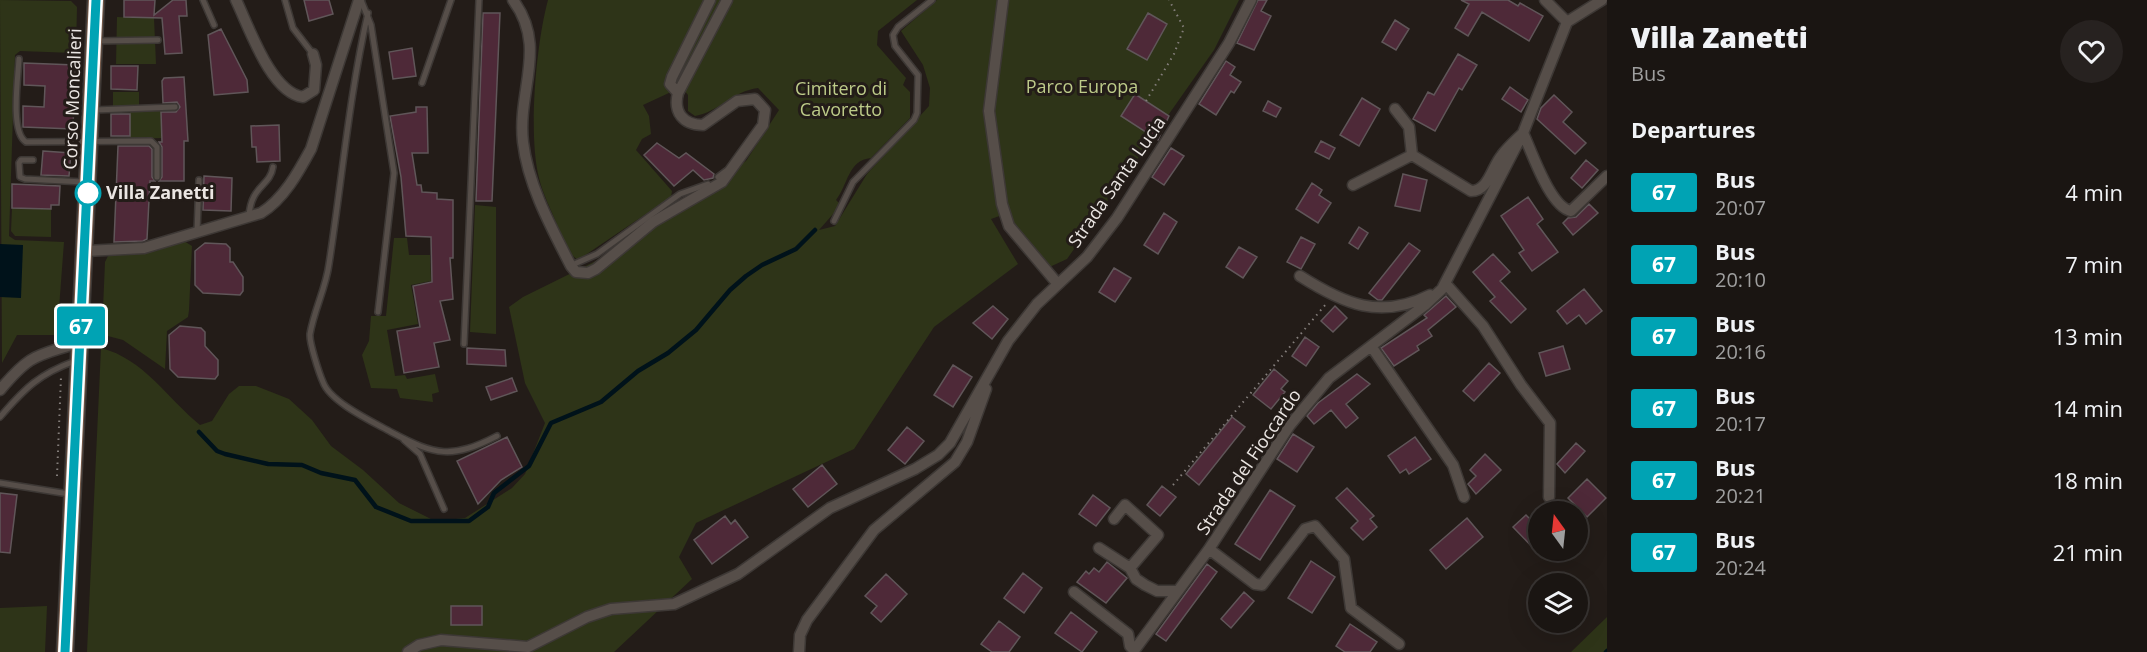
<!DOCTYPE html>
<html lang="en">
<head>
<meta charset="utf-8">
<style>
  body { margin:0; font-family:"Open Sans",sans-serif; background:#272220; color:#f1f3f6; height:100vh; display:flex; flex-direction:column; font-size:22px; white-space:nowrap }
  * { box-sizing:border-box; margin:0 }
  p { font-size:20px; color:#9f9f9f }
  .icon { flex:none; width:33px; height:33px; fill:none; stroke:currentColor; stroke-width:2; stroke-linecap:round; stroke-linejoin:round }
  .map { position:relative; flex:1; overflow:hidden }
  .sheet { display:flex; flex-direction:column; background:#1a1512; width:540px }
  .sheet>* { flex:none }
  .badge { padding:0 12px; border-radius:4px; font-size:21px; line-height:39px }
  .needle { width:39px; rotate:345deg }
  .buttons { position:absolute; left:1528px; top:501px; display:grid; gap:12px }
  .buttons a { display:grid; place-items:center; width:60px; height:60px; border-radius:50%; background:#1a1512; box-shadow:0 6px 24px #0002,0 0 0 2px #383432; font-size:30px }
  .map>.badge { position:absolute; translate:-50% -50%; box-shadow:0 0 0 3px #fff }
  h2 { padding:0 24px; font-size:22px; line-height:54px }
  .round { display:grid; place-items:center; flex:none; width:63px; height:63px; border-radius:32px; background:#272220 }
  .summary { display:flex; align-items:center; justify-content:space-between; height:102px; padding:0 24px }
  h1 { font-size:28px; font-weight:800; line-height:45px }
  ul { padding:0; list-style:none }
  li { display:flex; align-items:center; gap:18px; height:72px; padding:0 24px }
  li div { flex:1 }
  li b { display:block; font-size:22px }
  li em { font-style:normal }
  li .badge { min-width:66px; font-weight:700; text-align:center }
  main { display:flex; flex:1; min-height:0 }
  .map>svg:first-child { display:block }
  .green { fill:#2e3418 }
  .water { fill:#00121a }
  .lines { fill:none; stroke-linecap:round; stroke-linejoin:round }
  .stream { stroke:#00121a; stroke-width:4.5 }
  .building { fill:#4e2938; stroke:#605659; stroke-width:1.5 }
  .lane-casing { stroke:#3d3835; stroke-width:8 }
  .street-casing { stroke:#3d3835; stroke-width:13 }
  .secondary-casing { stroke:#3d3835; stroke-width:19 }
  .path { stroke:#847e7b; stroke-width:2; stroke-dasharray:1.5 4.5; stroke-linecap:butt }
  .lane { stroke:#564e49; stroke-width:5 }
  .street { stroke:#564e49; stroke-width:10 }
  .secondary { stroke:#775a49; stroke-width:16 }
  .line-casing { stroke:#fff; stroke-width:14 }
  .line { stroke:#00a3b4; stroke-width:9 }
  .stop-dot { fill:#fff; stroke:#00a3b4; stroke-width:3 }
  .labels { text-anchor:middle; stroke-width:6; stroke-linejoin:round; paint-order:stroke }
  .park-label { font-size:18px; fill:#bdcb89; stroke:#231c18 }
  .street-label { font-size:18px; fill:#ebe6e3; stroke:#231c18 }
  .stop-label { font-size:18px; font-weight:bold; fill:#ebe6e3; stroke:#231c18; text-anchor:start }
</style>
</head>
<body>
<main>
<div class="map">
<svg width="1607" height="652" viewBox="0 0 1607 652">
  <rect width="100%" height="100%" fill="#231c18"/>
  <!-- green -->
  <path class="green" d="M0,0L71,1L77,7L76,49L74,53L20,51L15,55L9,236L15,240L64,242L57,335H17L2,363Z
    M548,0H917L878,31L877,45L906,78L903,85L910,92V118L871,158C848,160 848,185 836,200L841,205L819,230L835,226L867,174L929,106L930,88L923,65L901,31L937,0H1239L1214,50L1067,259L1043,270L1005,214L991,219L1018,264L934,327L854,449L696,523L679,557L692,579L614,652H87L101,348C144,359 167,398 200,425L212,421L229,394L239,386H256L289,399L312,420L331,446L363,470L399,503L435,521L465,518L512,488L525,474L545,423L525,383L509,307L523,297L614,252L746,161L779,110L758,88C733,91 719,112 695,116L688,111V95L684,90L671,92L643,105L649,116L651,134L642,139L636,150L672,191L671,197L578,260C566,252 562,238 557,225C551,209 543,195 539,178C528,135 536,44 548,0Z
    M117,17L154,18L156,64H116Z
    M113,92H139V106L113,107Z
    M130,111H161L162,138L130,139Z
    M475,205L496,207V334L470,332Z
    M12,208L51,209V237L15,236L11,231Z
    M394,238H407L409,255H430L431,281L411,285L418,324L387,330L395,376L405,375L407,379L435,374L439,392L432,394L433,402L400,398L397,389L371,388L362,355L369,341L371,316H386Z
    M184,241L192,246L189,310L188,317L167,331L165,369L123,340L104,335L102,332L105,262L108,256L156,251Z
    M47,606L45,652H0V608Z
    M1607,617V652H1571Z"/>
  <!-- water -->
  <path class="water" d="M0,244L23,245L21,298L0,297Z"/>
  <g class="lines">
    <!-- stream -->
    <path class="stream" d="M199,432L217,451L225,454L268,464L302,465L321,473L355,480L376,507L411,521H469L488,507L494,493L529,466L551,423L601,402L638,371L668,353L696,330L730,290L746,276L762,265L796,249L815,230
      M1606,652L1607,651"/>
  </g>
  <!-- building -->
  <path class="building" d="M124,0H155L154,15L173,0H186L187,16H179L182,53L165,54L162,18L124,17Z
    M304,0H329L333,14L309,21Z
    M1258,0H1267L1261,11L1271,16L1254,50L1237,43Z
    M1461,0H1508L1518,6L1520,3L1543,16L1529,41L1482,12L1468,36L1455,28L1469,4Z
    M483,13H500L492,201H476Z
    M1148,13L1167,24L1147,60L1127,49Z
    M1395,20L1409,29L1396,50L1382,42Z
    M221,29L247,80L248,92L214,95L208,35Z
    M412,48L416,76L393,79L389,52Z
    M1458,54L1477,65L1462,90L1459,88L1435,131L1413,119L1428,92L1434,95Z
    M1226,61L1235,67L1230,75L1241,82L1234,93L1231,91L1216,115L1199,104Z
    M24,63L75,65L73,129L23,127V106L44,107L45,86L24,85Z
    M111,66H138L137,90L111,89Z
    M184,77L188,141H184V181H159L162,177V147L159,142H162L161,112H176L180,107L177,102L163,103L162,81L164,78Z
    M1510,87L1528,100L1521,112L1502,99Z
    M1135,94L1169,116L1158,140L1121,116Z
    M1554,95L1572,112L1563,122L1586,143L1575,154L1537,119L1541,108Z
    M1362,98L1380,109L1359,146L1340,135Z
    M1268,101L1281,108L1276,117L1263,111Z
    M416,107H427L428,153H412L417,185H421L422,192L437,193V199L453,200V258H450L453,299L440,301L450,340L434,343L439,367L404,373L397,331L420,327L413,286L432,282L431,237L406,236L401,177L390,116L416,112Z
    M111,114H130V136H111Z
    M279,125L280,161L257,162L256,147H252L251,126Z
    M1321,141L1335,148L1329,159L1315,152Z
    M657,143L679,158L686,153L714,174L713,178L704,180L693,170L674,186L644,155Z
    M118,146H149L152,149V177L155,181H150L147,239L143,241L114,242Z
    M1171,148L1184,156L1164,185L1152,177Z
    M43,151L71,153L69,176L41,175Z
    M1586,160L1598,170L1582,188L1571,178Z
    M1403,174L1427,180L1420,211L1395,206Z
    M204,176L232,178L231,211L203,210Z
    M1312,183L1322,190L1319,195L1331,203L1318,223L1296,209Z
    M12,184L60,186L59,205H51V209L12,208Z
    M1528,197L1543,219L1537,224L1558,252L1532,271L1519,253L1524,250L1501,216Z
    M1589,204L1598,213L1573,235L1563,223L1568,218L1576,217Z
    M1164,213L1177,222L1158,254L1144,245Z
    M1359,227L1368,233L1358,249L1349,243Z
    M1301,237L1315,244L1301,269L1287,262Z
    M205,243L226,244L230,248V262H233L243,277V291L240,295L203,293L195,285V251Z
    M1409,243L1420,251L1382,300H1378L1369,293Z
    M1239,247L1257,257L1243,278L1226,267Z
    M1493,254L1510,272L1500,281L1526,309L1511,323L1490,301L1495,297L1473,272Z
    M1114,268L1131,278L1115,302L1099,292Z
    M1584,289L1602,311L1586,324L1579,315L1567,324L1557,311Z
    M1446,296L1456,307L1428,330L1432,336L1417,346L1419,350L1394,366L1381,348L1427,318L1424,315Z
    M993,306L1008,319L992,339L973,323Z
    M1335,306L1347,318L1333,332L1321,321Z
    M180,326L201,328L205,332V346L218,360V375L215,379L178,377L170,369L169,335Z
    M1305,337L1319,347L1306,366L1292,356Z
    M1563,346L1570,369L1546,376L1539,353Z
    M467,348L505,350L506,366L467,364Z
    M1489,363L1500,373L1474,401L1463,391Z
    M953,365L972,377L953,407L934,395Z
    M1274,369L1288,381L1281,389L1285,392L1271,409L1253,395Z
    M1357,374L1370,384L1346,404L1358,418L1346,428L1331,410L1314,424L1307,416L1318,403Z
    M512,378L517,391L491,400L486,387Z
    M1232,417L1245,427L1199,485L1186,474Z
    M907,427L924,441L905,464L888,450Z
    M1293,434L1314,447L1297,472L1277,459Z
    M507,437L522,467L501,480L478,504L457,461Z
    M1415,437L1431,459L1409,474L1406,469L1400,473L1388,456Z
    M1576,443L1585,451L1565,473L1557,464Z
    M1485,454L1501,470L1476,494L1468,484L1476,476L1470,470Z
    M822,465L837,484L808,507L793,489Z
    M1587,479L1606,498L1587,517L1568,498Z
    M1162,486L1176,497L1160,516L1147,505Z
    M1347,488L1374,516L1370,519L1377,527L1363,540L1351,528L1358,521L1336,498Z
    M1270,490L1295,506L1260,560L1235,544Z
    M0,493L17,495L10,553L0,552Z
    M1093,495L1110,508L1096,526L1079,514Z
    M1526,515L1539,528V554L1513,527Z
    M725,516L731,524L735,520L748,537L712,564L694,540Z
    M1467,518L1483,537L1446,569L1430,550Z
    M1311,561L1335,577L1312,613L1288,598Z
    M1107,562L1127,578L1106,603L1077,582L1086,571L1089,574L1094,568L1099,572Z
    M1207,564L1217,572L1166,641L1156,634Z
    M1023,573L1042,588L1024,613L1004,598Z
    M886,574L907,594L881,622L871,613L877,606L865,596Z
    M1244,592L1254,601L1231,628L1221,619Z
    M451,606H482V625H451Z
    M1071,612L1097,632L1082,652L1055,633Z
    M999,621L1020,637L1009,652H992L981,644Z
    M1350,624L1377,642L1370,652H1345L1336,646Z"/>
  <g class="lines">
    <!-- lane casing -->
    <g class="lane-casing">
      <path id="lane" d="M203,0L214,25
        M285,0L293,28L313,54
        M361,0L371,25L394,173L378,312
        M368,13C349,96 342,180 329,264C326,288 314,310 310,334C309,342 319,373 323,382C330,402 373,422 391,432C436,456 452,459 497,436
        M96,41L158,40
        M19,59C18,78 10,132 26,142L151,141L157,147V177
        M422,83L451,0
        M94,110L175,107
        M33,160H21L19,163L20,177L25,179L84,182
        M718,177L726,171
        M249,216C251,185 270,187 273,167
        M834,221L853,182L914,120L917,113L918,75L895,46L893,35L898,27L932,0
        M197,232L199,180
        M572,265L597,254L680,194L708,184
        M464,344L479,0
        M0,417C25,388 39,374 75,361
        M404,440L420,454L444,509
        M0,483L69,494"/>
    </g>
    <!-- street casing -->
    <g class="street-casing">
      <path id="street" d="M236,0C249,27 271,93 303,97L314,90L316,65L313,54
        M513,0C548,47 517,90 523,142C528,185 551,227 571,266L576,272L588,273L596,269L653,222L722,182L763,125L765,110L755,99L737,101L703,125C683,125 673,112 678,93L727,0
        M1003,0L989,111L1002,204L1009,226L1057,283
        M1545,0L1567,22
        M678,93L670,84L672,77L710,0
        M1395,109L1409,127L1412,155L1471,191C1489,191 1492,166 1502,155C1508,147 1516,140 1523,133C1532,152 1550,207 1571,211L1607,176
        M1353,185L1412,155
        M86,251L144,248L261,213C284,199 299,171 311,149L359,0
        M1300,276C1344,304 1380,320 1430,295
        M1445,283L1483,326L1521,385L1550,423L1549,497
        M1371,346L1453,465L1464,497
        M0,390C32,352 36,357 80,342
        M1114,519L1125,505L1158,535L1130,568
        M1099,548L1130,568L1136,579L1145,585L1157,591H1178
        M1209,549L1255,584L1262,585L1305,529L1315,526L1344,559L1351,608L1399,644
        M1074,592L1128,634L1130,646L1134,650
        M408,652L419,645L441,640L528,647L587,617L611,609L674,604L738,574L830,508L915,469L938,455L950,443L1008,341L1037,304L1087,257L1117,218L1229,43L1251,0
        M799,652L800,635L807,620L874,530L955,462L967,442L986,389
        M1133,652L1209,549L1290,425L1329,378L1425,305L1442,289L1523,133L1567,22L1602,0"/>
    </g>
    <!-- secondary casing -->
    <g class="secondary-casing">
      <path id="secondary" d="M65,652L96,0"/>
    </g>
    <!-- path -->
    <path class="path" d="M1146,101L1174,54L1184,28L1169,0
      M57,476L61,377
      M1173,485L1326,304"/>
    <!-- lane -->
    <use href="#lane" class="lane"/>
    <!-- street -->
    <use href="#street" class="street"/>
    <!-- secondary -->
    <use href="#secondary" class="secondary"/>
  </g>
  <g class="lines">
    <!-- line casing -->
    <g class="line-casing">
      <path id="line" d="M65,652L96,0"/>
    </g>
    <!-- line -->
    <use href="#line" class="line"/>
  </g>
  <!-- markers -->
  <circle class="stop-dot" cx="88" cy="193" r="12"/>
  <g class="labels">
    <!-- park labels -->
    <g class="park-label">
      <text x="1082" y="93">Parco Europa</text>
      <text x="841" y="95">Cimitero di<tspan x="841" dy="21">Cavoretto</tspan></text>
    </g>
    <!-- street labels -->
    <g class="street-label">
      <text transform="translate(73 99) rotate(-88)" y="6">Corso Moncalieri</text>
      <text transform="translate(1117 182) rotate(-55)" y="6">Strada Santa Lucia</text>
      <text transform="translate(1249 462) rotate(-56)" y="6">Strada del Fioccardo</text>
    </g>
    <!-- stop labels -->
    <g class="stop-label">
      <text x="106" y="199">Villa Zanetti</text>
    </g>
  </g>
</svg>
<div class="buttons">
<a><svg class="needle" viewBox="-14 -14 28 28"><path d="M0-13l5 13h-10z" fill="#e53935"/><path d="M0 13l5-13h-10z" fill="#9f9f9f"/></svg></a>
<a><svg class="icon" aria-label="layers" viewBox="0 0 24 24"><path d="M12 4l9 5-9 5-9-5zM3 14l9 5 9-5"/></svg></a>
</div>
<b class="badge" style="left:81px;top:326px;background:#00a3b4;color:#fff">67</b>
</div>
<section class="sheet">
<div class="summary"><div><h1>Villa Zanetti</h1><p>Bus</p></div><a class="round"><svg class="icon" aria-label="heart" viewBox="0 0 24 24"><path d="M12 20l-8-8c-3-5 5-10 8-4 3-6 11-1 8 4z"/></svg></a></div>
<h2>Departures</h2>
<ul>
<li><span class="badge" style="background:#00a3b4;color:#fff">67</span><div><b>Bus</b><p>20:07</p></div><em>4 min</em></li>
<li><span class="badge" style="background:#00a3b4;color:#fff">67</span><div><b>Bus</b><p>20:10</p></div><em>7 min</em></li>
<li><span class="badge" style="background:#00a3b4;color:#fff">67</span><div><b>Bus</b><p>20:16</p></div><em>13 min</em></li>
<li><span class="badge" style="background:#00a3b4;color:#fff">67</span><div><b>Bus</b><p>20:17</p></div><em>14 min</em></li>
<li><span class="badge" style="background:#00a3b4;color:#fff">67</span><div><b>Bus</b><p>20:21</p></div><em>18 min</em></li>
<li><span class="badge" style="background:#00a3b4;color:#fff">67</span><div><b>Bus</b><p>20:24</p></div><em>21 min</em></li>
</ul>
</section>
</main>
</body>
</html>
